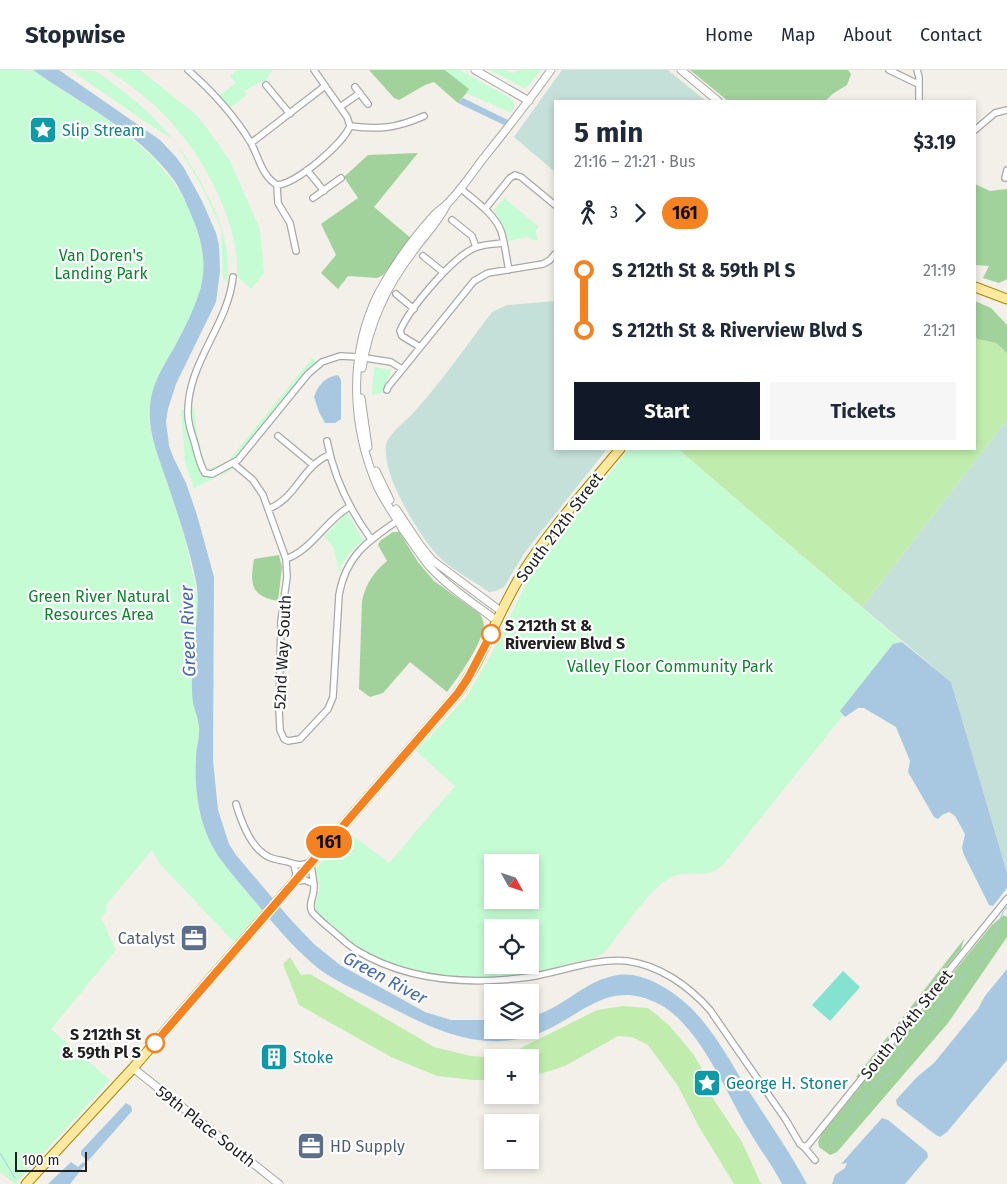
<!DOCTYPE html>
<html lang="en">
<head>
<meta charset="utf-8">
<style>
  body { margin:0; font-family:"Fira Sans",sans-serif; background:#f6f6f7; color:#1f2937; height:100vh; display:flex; flex-direction:column; font-size:19px; white-space:nowrap }
  * { box-sizing:border-box; margin:0 }
  p { font-size:16px; color:#747a83 }
  .icon { flex:none; width:28px; height:28px; fill:none; stroke:currentColor; stroke-width:2; stroke-linecap:round; stroke-linejoin:round }
  .map { position:relative; flex:1; overflow:hidden }
  .side { position:absolute; left:554px; top:30px; width:422px; height:350px; display:flex; flex-direction:column; background:#fff; border-radius:0px; box-shadow:0 2px 8px #0003 }
  .side>* { flex:none }
  .badge { padding:0 10px; border-radius:16px; font-size:18px; line-height:32px }
  .needle { width:32px; rotate:130deg }
  .buttons { position:absolute; left:484px; top:784px; display:grid; gap:10px }
  .buttons a { display:grid; place-items:center; width:55px; height:55px; border-radius:0px; background:#fff; box-shadow:0 2px 8px #0003; font-size:25px }
  .scale { position:absolute; left:15px; bottom:12px; width:72px; box-sizing:border-box; padding-left:5px; border:2px solid #212121; border-top:0; font-size:14px; line-height:18px; white-space:nowrap; color:#212121; -webkit-text-stroke:4px #fff; paint-order:stroke }
  .map>.badge { position:absolute; translate:-50% -50%; box-shadow:0 0 0 2px #fff }
  .legs { display:flex; align-items:center; gap:8px; height:55px; padding:0 20px; font-size:16px }
  .legs p { margin-inline-start:auto }
  .headline { display:flex; align-items:center; justify-content:space-between; height:85px; padding:0 20px }
  h1 { font-size:28px; font-weight:700; line-height:38px }
  .button { display:flex; gap:10px; margin-top:auto; padding:10px 20px }
  .button a { flex:1; height:58px; border-radius:0px; background:#111827; color:#fff; font-size:20px; font-weight:700; line-height:58px; text-align:center }
  .button a+a { background:#f6f6f7; color:#1f2937 }
  ul { padding:0 20px; list-style:none }
  li { display:flex; align-items:center; gap:18px; height:60px; font-size:19px }
  li i { display:grid; place-items:center; width:8px; height:100%; margin:0 6px; background:currentColor }
  li i::after { content:''; width:12px; height:12px; margin:-6px; border:4px solid; border-radius:50%; background:#fff }
  li p { margin-inline-start:auto }
  li:first-child i { background:linear-gradient(#0000 50%,currentColor 0) }
  li:last-child i { background:linear-gradient(currentColor 50%,#0000 0) }
  header { display:flex; align-items:center; gap:30px; box-sizing:border-box; height:70px; padding:0 25px; background:#fff; border-bottom:1px solid #e0e1e3 }
  header strong { font-size:24px }
  nav { display:flex; gap:28px; margin-inline-start:auto; font-size:18px }
  .map>svg:first-child { display:block }
  .grass { fill:#c0edad }
  .forest { fill:#a1d29b }
  .wetland { fill:#c4e0d9 }
  .park { fill:#c5fcd4; fill-rule:evenodd }
  .pitch { fill:#84e3d0 }
  .water { fill:#a7c8e0 }
  .lines { fill:none; stroke-linecap:round; stroke-linejoin:round }
  .stream { stroke:#a7c8e0; stroke-width:1 }
  .minor-casing { stroke:#a8a8a8; stroke-width:8 }
  .tertiary-casing { stroke:#a8a8a8; stroke-width:9 }
  .primary-casing { stroke:#9f8900; stroke-width:11 }
  .minor { stroke:#fff; stroke-width:5.5 }
  .tertiary { stroke:#fff; stroke-width:7 }
  .primary { stroke:#ffe8a0; stroke-width:9 }
  .line-1-casing { stroke:#fff; stroke-width:11 }
  .line-1 { stroke:#f58220; stroke-width:8 }
  .stop-1-dot { fill:#fff; stroke:#f58220; stroke-width:2.5 }
  .labels { text-anchor:middle; stroke-width:4.5; stroke-linejoin:round; paint-order:stroke }
  .culture-label { font-size:16px; fill:#0d838f; stroke:#fff; text-anchor:start }
  .park-label { font-size:16px; fill:#08872b; stroke:#fff }
  .street-label { font-size:16px; fill:#212121; stroke:#fff }
  .stop-label { font-size:16px; font-weight:bold; fill:#212121; stroke:#fff; text-anchor:start }
  .service-label { font-size:16px; fill:#4e5e75; stroke:#fff; text-anchor:end }
  .water-label { font-size:18px; font-style:italic; fill:#496ab6; stroke:#fff }
</style>
</head>
<body>
<header>
<strong>Stopwise</strong>
<nav><a>Home</a><a>Map</a><a>About</a><a>Contact</a></nav>
</header>
<div class="map">
<svg width="1007" height="1114" viewBox="0 0 1007 1114">
  <rect width="100%" height="100%" fill="#f2f0e8"/>
  <!-- grass -->
  <path class="grass" d="M975,265L977,269L996,273L1007,283V350L862,537L678,379H975Z
    M290,887L301,905L310,904L434,977L471,986L486,987L507,985L597,940L623,936L648,938L669,955L694,985L712,1017L710,1024L742,1072L761,1114H734L699,1057L678,1016L648,975L632,967L618,966L565,996L530,1007V988H492V1010H474L437,1006L391,987L299,935L283,894Z"/>
  <!-- forest -->
  <path class="forest" d="M369,0H445L470,19L458,33L434,12L425,15L399,30L394,28Z
    M690,0H848L851,4L847,15L834,23L825,31H728Z
    M418,83L374,137L412,169L383,205L377,208L348,206L338,219L321,203L336,185L321,154L358,128L344,107L368,85Z
    M975,114L990,121L1007,119V209L999,213L983,208L989,196L975,195Z
    M975,231L991,238L1007,255V283L996,273L977,269L975,265Z
    M393,462H399L401,465L418,492L434,511L480,544C483,549 485,554 483,560C478,580 459,606 447,622L410,592L383,623L370,627L359,619L362,531C366,513 374,502 387,491L378,475L380,471Z
    M279,485L282,497L278,531C250,526 250,514 254,489Z
    M1004,845L1007,847V867L948,953L837,1082L830,1085L819,1077L818,1072L821,1065L992,855Z
    M964,869L961,879L864,1001L859,1007H856Z"/>
  <!-- wetland -->
  <path class="wetland" d="M562,0H668L706,31H555V102L514,67Z
    M555,231V379H607L525,482L504,517L496,521L489,522C475,512 451,499 439,487C420,467 378,400 387,372C390,363 408,349 415,341C443,310 467,275 492,242L507,235Z
    M1007,350V803L951,612L862,537Z"/>
  <!-- park -->
  <path class="park" d="M0,0C8,0 27,0 34,1C44,5 53,14 62,20C80,32 99,43 116,56C165,92 213,149 202,214C199,232 188,250 180,266C162,302 146,318 151,362L184,465L197,522L198,542L194,577L193,628L199,655V668L196,689L199,740L205,760L214,779L222,791L263,841L234,872L160,794L152,780L106,835L107,840L101,848L116,880L51,959L110,1010L15,1114L0,1102Z
    M71,0C78,0 88,0 94,1C103,4 111,13 119,18C159,48 188,83 209,128C223,156 231,181 227,212L223,209L221,158L201,115L174,70L144,51Z
    M108,0H140L195,44L206,57L230,91L260,159L264,203L251,219L237,206C240,147 197,74 154,35C140,22 124,11 108,0Z
    M237,0H273L264,12H260L244,21L247,25L230,38L219,26L236,13L230,6Z
    M445,0H460L510,28L514,33V38L510,42L466,23L469,19Z
    M490,0H507L511,3L521,0H541L528,16L524,18Z
    M504,128L539,157L535,161L538,170L536,171L528,167L508,171L505,158L494,140Z
    M312,288L317,292L234,394L237,397L194,418L185,392L181,340L194,337L197,364L207,400L229,390Z
    M374,297L391,300C389,308 384,313 384,322L372,325Z
    M629,379H678L902,572L722,796C705,810 692,800 674,806C654,812 620,863 606,881C595,891 584,889 571,893C567,894 564,897 561,898C509,917 414,910 367,883C347,872 331,854 314,839C315,830 321,822 319,813C318,809 315,805 314,801L348,762L389,793L455,716L416,681L465,629L492,583L533,499ZM492,792H530V830H492ZM492,858H530V895H492Z
    M344,443L348,444L363,470C351,481 345,487 338,502C336,484 336,478 323,465H326L343,447Z"/>
  <!-- pitch -->
  <path class="pitch" d="M843,901L860,917L830,951L812,935Z"/>
  <!-- water -->
  <path class="water" d="M33,0H59L160,70L176,87L184,98L202,131L216,163L219,175L220,201L216,232L176,314L168,339L166,351L169,376L174,389L186,413L197,445L214,507L213,691L218,740L229,774L236,785L291,850L314,874L340,895L425,942L451,950H492V960H530V947C563,939 584,910 618,905C644,901 675,922 692,939C714,961 730,991 746,1017C767,1049 789,1081 807,1114H782C772,1095 759,1078 748,1059C725,1021 699,955 659,934C604,906 580,951 531,966C473,983 426,955 376,930C355,919 331,910 313,894C292,876 275,855 257,834C245,819 232,805 221,790C200,761 194,724 196,689C196,678 200,668 199,656C198,648 195,641 193,633C191,618 192,591 194,576C196,553 200,533 196,511C189,476 177,442 166,409C158,386 148,362 150,338C151,315 163,297 174,278C183,261 192,244 198,226C207,203 204,177 195,154C189,139 183,124 174,110C139,62 81,34 33,0Z
    M463,28L508,50L504,55L458,33Z
    M338,305L341,310V349L335,353H325L319,342L314,327C318,315 325,307 338,305Z
    M902,572L951,612L1007,803V818L993,836L989,835L964,785L962,778L965,764L955,746L949,742L942,745L938,749L934,747L908,702L910,691L896,657L864,638H858L845,647L840,641L893,574Z
    M1007,899V990L947,1062L940,1067L936,1065L897,1035L896,1030L917,1007L934,993L978,939L985,926Z
    M126,1033L131,1036L132,1041L88,1091L81,1085V1081Z
    M882,1048L888,1050L927,1082L928,1087L905,1114H832L835,1105L845,1098L847,1093L841,1094Z
    M71,1092L78,1097L83,1092L86,1094L70,1114H48Z"/>
  <g class="lines">
    <!-- stream -->
    <path class="stream" d="M829,1075L851,1049L866,1027L880,1010L897,999L905,979L912,972L921,957L939,943L941,934L954,924L964,905L980,891L988,881L1003,842L1007,837
      M0,1083L15,1108"/>
    <!-- minor casing -->
    <g class="minor-casing">
      <path id="minor" d="M188,0C212,21 234,45 251,73C259,88 262,106 277,115L278,133L290,153L296,181
        M314,0L347,47L350,56
        M889,0L918,14
        M917,0L919,7V31
        M266,15L290,44
        M355,17L368,34
        M340,37L360,23
        M975,60L995,43L1007,40
        M251,73L325,16
        M307,100L324,121
        M1005,108L1007,100
        M277,115C296,114 343,74 350,56C379,60 397,58 424,46
        M460,118C474,130 494,143 501,161C505,173 506,187 509,200
        M313,128L341,108
        M485,139L510,108L515,105L521,107L555,135
        M452,150L472,166L476,177
        M423,186L443,202
        M233,207C228,256 186,294 188,345C188,353 191,362 194,371C197,381 199,394 205,403L212,404L238,390L308,304L322,292L340,286L359,287L391,292L402,299
        M396,224L414,239
        M420,277L402,266L400,261C409,239 454,185 477,177C485,174 495,174 503,173
        M387,320L388,317L474,211L488,203L543,194L550,190L555,184
        M278,366L313,395
        M327,371C334,408 349,439 371,469
        M234,394L253,410L263,425L286,489L287,507L281,551L279,638L280,660L284,669L288,671L300,669L328,639L333,627L339,525C346,485 368,471 400,449
        M268,439C296,429 302,396 329,385
        M286,489C313,479 325,451 349,437
        M236,734C241,751 251,779 269,787C275,790 282,790 288,792C297,795 302,796 311,792C311,801 314,809 314,818C314,827 308,833 312,842C319,850 327,856 335,863C341,868 348,875 356,880C407,911 470,915 529,907C561,902 594,888 627,891C659,895 689,916 710,940L786,1050L800,1074L804,1077L815,1090
        M294,795L296,804L294,812L305,810L314,814
        M804,1077L808,1075L1007,829"/>
    </g>
    <!-- tertiary casing -->
    <g class="tertiary-casing">
      <path id="tertiary" d="M475,0L529,31
        M681,0L718,31
        M362,298C369,254 385,218 412,183C423,167 437,154 446,136
        M361,328L368,377
        M376,401L390,430
        M396,439L420,475L432,490L502,542
        M497,551C475,534 449,518 430,497C420,485 412,472 403,460C395,446 385,432 378,418C351,356 348,285 378,224C393,196 414,167 435,144C439,140 443,138 447,134C460,121 471,105 482,90C506,60 529,31 551,0
        M133,998L279,1114"/>
    </g>
    <!-- primary casing -->
    <g class="primary-casing">
      <path id="primary" d="M975,217L1007,229
        M26,1114L133,998L458,623C485,585 498,541 523,502C551,458 587,419 620,379"/>
    </g>
    <!-- minor -->
    <use href="#minor" class="minor"/>
    <!-- tertiary -->
    <use href="#tertiary" class="tertiary"/>
    <!-- primary -->
    <use href="#primary" class="primary"/>
  </g>
  <g class="lines">
    <!-- line-1 casing -->
    <g class="line-1-casing">
      <path id="line-1" d="M155,973L458,623L468,608L491,564"/>
    </g>
    <!-- line-1 -->
    <use href="#line-1" class="line-1"/>
  </g>
  <!-- icons -->
  <defs>
    <g id="sight-square" transform="scale(1.4375)"><rect x="-9" y="-9" width="18" height="18" rx="4" fill="#0f9aa8" stroke="#fff"/><path d="M0-6L1.8-2.2L6-1.7L2.9 1.2L3.7 5.4L0 3.3L-3.7 5.4L-2.9 1.2L-6-1.7L-1.8-2.2Z" fill="#fff"/></g>
    <g id="office-square" transform="scale(1.4375)"><rect x="-9" y="-9" width="18" height="18" rx="4" fill="#5c6f8a" stroke="#fff"/><path d="M-6-3h4V-5.5h4V-3h4V5H-6ZM-1-4.5V-3h2v-1.5ZM-6 0V1H6V0Z" fill="#fff"/></g>
    <g id="building-square" transform="scale(1.4375)"><rect x="-9" y="-9" width="18" height="18" rx="4" fill="#0f9aa8" stroke="#fff"/><path d="M-4-6H4V6H1V3H-1V6H-4ZM-2.5-4.3h1.7v1.8h-1.7ZM.8-4.3h1.7v1.8H.8ZM-2.5-1h1.7V.8h-1.7ZM.8-1h1.7V.8H.8Z" fill="#fff"/></g>
  </defs>
  <g fill-rule="evenodd">
    <use href="#sight-square" x="43" y="60"/>
    <use href="#office-square" x="194" y="868"/>
    <use href="#building-square" x="274" y="987"/>
    <use href="#sight-square" x="707" y="1013"/>
    <use href="#office-square" x="311" y="1076"/>
  </g>
  <!-- markers -->
  <g class="stop-1-dot">
    <circle cx="491" cy="564" r="9"/>
    <circle cx="155" cy="973" r="9"/>
  </g>
  <g class="labels">
    <!-- culture labels -->
    <g class="culture-label">
      <text x="62" y="66">Slip Stream</text>
      <text x="293" y="993">Stoke</text>
      <text x="726" y="1019">George H. Stoner</text>
    </g>
    <!-- park labels -->
    <g class="park-label">
      <text x="101" y="191">Van Doren's<tspan x="101" dy="18">Landing Park</tspan></text>
      <text x="99" y="532">Green River Natural<tspan x="99" dy="18">Resources Area</tspan></text>
      <text x="670" y="602">Valley Floor Community Park</text>
    </g>
    <!-- street labels -->
    <g class="street-label">
      <text transform="translate(559 457) rotate(-53)" y="6">South 212th Street</text>
      <text transform="translate(282 582) rotate(-87)" y="6">52nd Way South</text>
      <text transform="translate(906 954) rotate(-51)" y="6">South 204th Street</text>
      <text transform="translate(206 1056) rotate(38)" y="6">59th Place South</text>
    </g>
    <!-- stop labels -->
    <g class="stop-label">
      <text x="505" y="561">S 212th St &amp;<tspan x="505" dy="18">Riverview Blvd S</tspan></text>
      <text x="141" y="970" text-anchor="end">S 212th St<tspan x="141" dy="18">&amp; 59th Pl S</tspan></text>
    </g>
    <!-- service labels -->
    <g class="service-label">
      <text x="175" y="874">Catalyst</text>
      <text x="330" y="1082" text-anchor="start">HD Supply</text>
    </g>
    <!-- water labels -->
    <g class="water-label">
      <text transform="translate(188 561) rotate(-92)" y="6">Green River</text>
      <text transform="translate(385 908) rotate(28)" y="6">Green River</text>
    </g>
  </g>
</svg>
<div class="buttons">
<a><svg class="needle" viewBox="-14 -14 28 28"><path d="M0-13l5 13h-10z" fill="#e53935"/><path d="M0 13l5-13h-10z" fill="#747a83"/></svg></a>
<a><svg class="icon" aria-label="locate" viewBox="0 0 24 24"><circle cx="12" cy="12" r="6"/><path d="M12 2v4M12 18v4M2 12h4M18 12h4"/></svg></a>
<a><svg class="icon" aria-label="layers" viewBox="0 0 24 24"><path d="M12 4l9 5-9 5-9-5zM3 14l9 5 9-5"/></svg></a>
<a>+</a>
<a>−</a>
</div>
<div class="scale">100 m</div>
<b class="badge" style="left:329px;top:772px;background:#f58220;color:#111">161</b>
<section class="side">
<div class="headline"><div><h1>5 min</h1><p>21:16 – 21:21 · Bus</p></div><b>$3.19</b></div>
<div class="legs"><svg class="icon" aria-label="walk" viewBox="0 0 24 24"><circle cx="13" cy="4" r="2"/><path d="M13 8l-2 6 4 7M11 14l-3 7M7 12l3-4h3l4 4"/></svg>3<svg class="icon" aria-label="forward" viewBox="0 0 24 24"><path d="M9 5l7 7-7 7"/></svg><b class="badge" style="background:#f58220;color:#111">161</b></div>
<ul>
<li><i style="color:#f58220"></i><b>S 212th St &amp; 59th Pl S</b><p>21:19</p></li>
<li><i style="color:#f58220"></i><b>S 212th St &amp; Riverview Blvd S</b><p>21:21</p></li>
</ul>
<div class="button"><a>Start</a><a>Tickets</a></div>
</section>
</div>
</body>
</html>
